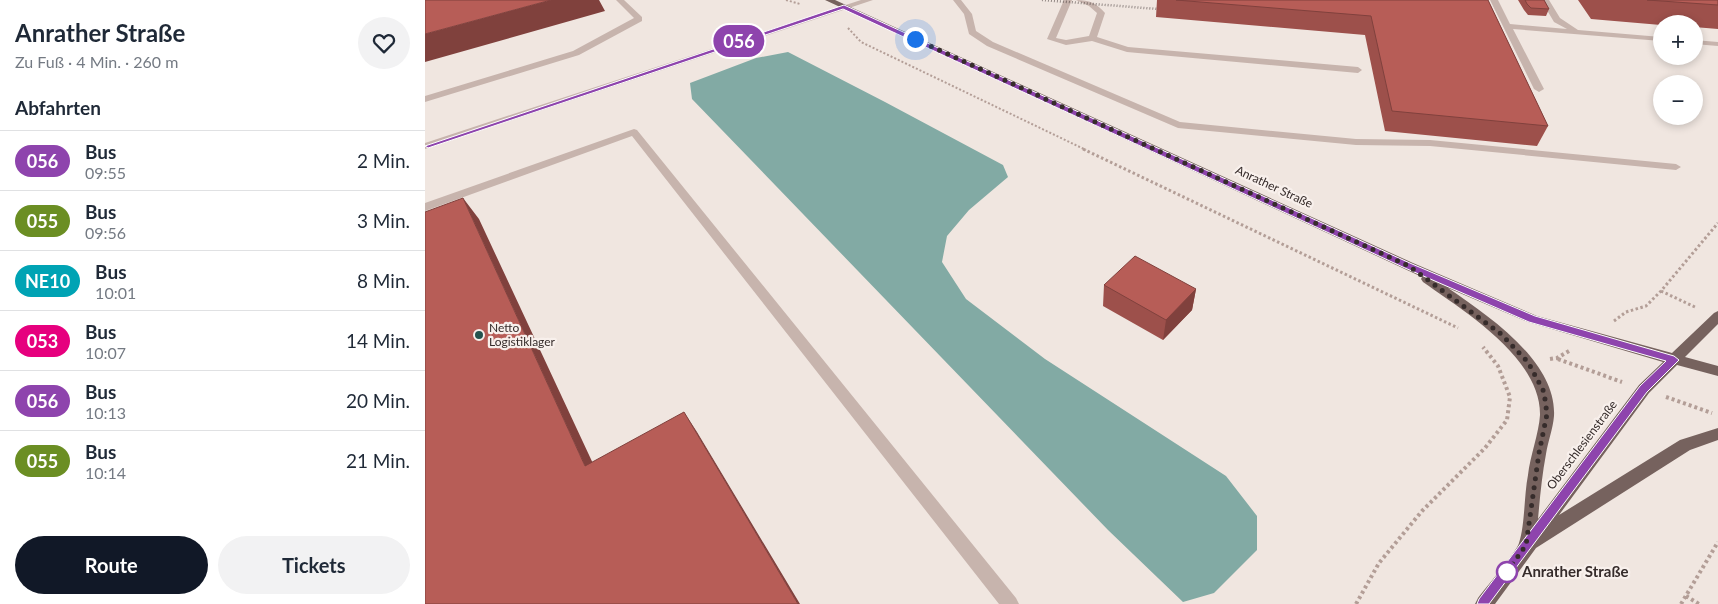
<!DOCTYPE html>
<html lang="de">
<head>
<meta charset="utf-8">
<style>
  body { margin:0; font-family:Lato,sans-serif; background:#f2f2f3; color:#1f2937; height:100vh; display:flex; flex-direction:column; font-size:19px; white-space:nowrap }
  * { box-sizing:border-box; margin:0 }
  p { font-size:16px; color:#747a83 }
  .icon { flex:none; width:28px; height:28px; fill:none; stroke:currentColor; stroke-width:2; stroke-linecap:round; stroke-linejoin:round }
  .map { position:relative; flex:1; overflow:hidden }
  .details { display:flex; flex-direction:column; background:#fff; width:425px }
  .details>* { flex:none }
  .badge { padding:0 10px; border-radius:16px; font-size:18px; line-height:32px }
  .tools { position:absolute; left:1228px; top:15px; display:grid; gap:10px }
  .tools a { display:grid; place-items:center; width:50px; height:50px; border-radius:50%; background:#fff; box-shadow:0 2px 8px #0003; font-size:25px }
  .you { position:absolute; width:25px; height:25px; margin:-12px; border:4px solid #fff; border-radius:50%; background:#1a73e8; box-shadow:0 0 0 8px #1a73e833 }
  .map>.badge { position:absolute; translate:-50% -50%; box-shadow:0 0 0 2px #fff }
  h2 { padding:0 15px; font-size:19px; line-height:45px }
  .round { display:grid; place-items:center; flex:none; width:52px; height:52px; border-radius:26px; background:#f2f2f3 }
  .overview { display:flex; align-items:center; justify-content:space-between; height:85px; padding:0 15px }
  h1 { font-size:24px; font-weight:700; line-height:38px }
  .button { display:flex; gap:10px; margin-top:auto; padding:10px 15px }
  .button a { flex:1; height:58px; border-radius:30px; background:#111827; color:#fff; font-size:20px; font-weight:700; line-height:58px; text-align:center }
  .button a+a { background:#f2f2f3; color:#1f2937 }
  ul { padding:0; list-style:none }
  li { display:flex; align-items:center; gap:15px; height:60px; padding:0 15px; border-top:1px solid #e0e1e3 }
  li div { flex:1 }
  li b { display:block; font-size:19px }
  li em { font-style:normal }
  li .badge { min-width:55px; font-weight:700; text-align:center }
  main { display:flex; flex:1; min-height:0 }
  .map>svg:first-child { display:block }
  .water { fill:#82aaa4 }
  .lines { fill:none; stroke-linecap:round; stroke-linejoin:round }
  .path-far2 { stroke:#b39e97; stroke-width:2; stroke-dasharray:2 2; stroke-linecap:butt }
  .path-far1 { stroke:#b39e97; stroke-width:3; stroke-dasharray:2.5 2.5; stroke-linecap:butt }
  .path { stroke:#b39e97; stroke-width:4; stroke-dasharray:3 3; stroke-linecap:butt }
  .minor { fill:#c7b4ad; fill-rule:evenodd }
  .major { fill:#76625e; fill-rule:evenodd }
  .rail { stroke:#362c2b; stroke-width:2.5; stroke-dasharray:0.5 2.5; stroke-linecap:butt }
  .wall { fill:#9d504b }
  .shaded-wall { fill:#80413d }
  .building { fill:#b75d57; stroke:#80413d }
  .line { fill:#8e44ad; stroke:#fff }
  .walk { stroke:#362c2b; stroke-width:5; stroke-dasharray:0 9 }
  .poi-dot { fill:#25534e; stroke:#f8f0ec; stroke-width:2 }
  .stop-dot { fill:#fff; stroke:#8e44ad; stroke-width:2.5 }
  .labels { text-anchor:middle; stroke-width:4.5; stroke-linejoin:round; paint-order:stroke }
  .street-label { font-size:12px; fill:#362c2b; stroke:#f8f0ec }
  .poi-label { font-size:12px; fill:#362c2b; stroke:#f8f0ec; text-anchor:start }
  .near-stop-label { font-size:15px; font-weight:bold; fill:#362c2b; stroke:#f8f0ec; text-anchor:start }
</style>
</head>
<body>
<main>
<section class="details">
<div class="overview"><div><h1>Anrather Straße</h1><p>Zu Fuß · 4 Min. · 260 m</p></div><a class="round"><svg class="icon" aria-label="heart" viewBox="0 0 24 24"><path d="M12 20l-8-8c-3-5 5-10 8-4 3-6 11-1 8 4z"/></svg></a></div>
<h2>Abfahrten</h2>
<ul>
<li><span class="badge" style="background:#8e44ad;color:#fff">056</span><div><b>Bus</b><p>09:55</p></div><em>2 Min.</em></li>
<li><span class="badge" style="background:#6b8e23;color:#fff">055</span><div><b>Bus</b><p>09:56</p></div><em>3 Min.</em></li>
<li><span class="badge" style="background:#00a3b4;color:#fff">NE10</span><div><b>Bus</b><p>10:01</p></div><em>8 Min.</em></li>
<li><span class="badge" style="background:#e6007e;color:#fff">053</span><div><b>Bus</b><p>10:07</p></div><em>14 Min.</em></li>
<li><span class="badge" style="background:#8e44ad;color:#fff">056</span><div><b>Bus</b><p>10:13</p></div><em>20 Min.</em></li>
<li><span class="badge" style="background:#6b8e23;color:#fff">055</span><div><b>Bus</b><p>10:14</p></div><em>21 Min.</em></li>
</ul>
<div class="button"><a>Route</a><a>Tickets</a></div>
</section>
<div class="map">
<svg width="1293" height="604" viewBox="0 0 1293 604">
  <rect width="100%" height="100%" fill="#f0e6e0"/>
  <!-- water -->
  <path class="water" d="M363,52L460,102L578,165L583,177L544,210L522,236L517,262L541,299L620,359L801,476L832,516V550L789,593L758,602L683,530L267,99L265,83L331,58Z"/>
  <g class="lines">
    <!-- path-far2 -->
    <path class="path-far2" d="M361,0L375,4
      M423,28L436,42L661,150"/>
    <!-- path-far1 -->
    <path class="path-far1" d="M658,149L1033,328
      M1236,291L1272,308
      M1189,321L1201,312L1221,306L1236,291L1293,223"/>
    <!-- path -->
    <path class="path" d="M1125,359L1132,358L1144,351
      M1133,359L1197,382
      M1241,397L1287,413
      M1261,596L1274,604
      M931,604L954,563L997,511L1060,448L1082,420L1085,397L1073,366L1058,347
      M1256,604L1293,542"/>
    <!-- minor -->
    <path class="minor" d="M191,0H199L217,17V21L154,55L0,102V96L148,51L209,18Z
      M436,0H448L0,149V143Z
      M528,0H536L547,14L551,31L568,42L755,122L931,139L1005,140L1251,164L1256,167L1251,170L1005,146L931,145L753,128L562,46L544,34L539,14Z
      M639,0H647L631,38L641,40L664,36L672,13L664,6L651,0C665,0 671,3 680,13L672,37L703,47L933,67L937,70L933,73L702,52L667,41L641,45L622,39Z
      M1065,0H1073L1085,24L1142,29L1129,22L1116,0H1124L1135,18L1153,30L1236,37V41L1088,29L1119,89L1114,92L1109,89Z
      M1269,40L1293,42V46L1269,44Z
      M209,129L212,130L591,598L594,604H574L207,136L0,211V203Z"/>
    <!-- major -->
    <path class="major" d="M400,0H410L988,263L1112,316L1247,353L1289,313L1293,311V324L1260,357L1293,366V376L1252,365L1224,393L1134,515L1255,440L1293,428V440L1265,450L1111,548L1070,604H1050L1053,598C1061,587 1091,553 1094,543C1100,525 1099,495 1103,475C1105,456 1114,433 1115,415C1116,358 1039,311 998,282L996,279L997,277ZM1023,288L1103,322L1238,362L1214,385L1113,519C1115,497 1117,475 1121,454C1123,441 1128,429 1129,416C1132,361 1062,315 1023,288Z"/>
    <!-- rail -->
    <path class="rail" d="M617,0L733,9"/>
  </g>
  <!-- wall -->
  <path class="wall" d="M732,0H1063L1123,126L1112,146L960,131L940,35L731,17Z
    M1093,0H1119L1124,9L1121,16L1103,15L1099,10Z
    M1153,0H1293V29L1269,27V24H1236V25L1166,19Z
    M679,285L771,289L767,310L738,340L678,306Z"/>
  <!-- shaded-wall -->
  <path class="shaded-wall" d="M126,0H174L180,11L0,62V34Z
    M38,198L54,219L178,485L160,466Z
    M771,289L767,310L738,340L741,320Z
    M259,412L272,432L375,604H373Z"/>
  <!-- building -->
  <path class="building" d="M0,0H126L0,34Z
    M751,0H1063L1123,126L967,111L946,16Z
    M1100,0H1119L1124,9L1106,8L1102,4Z
    M1222,0H1293V5Z
    M38,198L160,466L259,412L373,604H0V212Z
    M710,256L771,289L741,320L679,285Z"/>
  <!-- line -->
  <path class="line" d="M419,5L987,264L1110,316L1249,356L1254,360L1222,392L1064,604H1052L1054,599L1215,386L1241,361L1104,322L980,268L418,9L3,148L0,146Z"/>
  <g class="lines">
    <!-- walk -->
    <path class="walk" d="M490,39L984,266L1076,334L1103,362L1119,392L1122,414L1114,453L1101,545L1082,572"/>
  </g>
  <!-- markers -->
  <circle class="poi-dot" cx="54" cy="335" r="5"/>
  <circle class="stop-dot" cx="1082" cy="572" r="10"/>
  <g class="labels">
    <!-- street labels -->
    <g class="street-label">
      <text transform="translate(849 187) rotate(25)" y="4">Anrather Straße</text>
      <text transform="translate(1157 445) rotate(-53)" y="4">Oberschlesienstraße</text>
    </g>
    <!-- poi labels -->
    <g class="poi-label">
      <text x="64" y="332">Netto<tspan x="64" dy="14">Logistiklager</tspan></text>
    </g>
    <!-- near-stop labels -->
    <g class="near-stop-label">
      <text x="1097" y="577">Anrather Straße</text>
    </g>
  </g>
</svg>
<div class="tools">
<a>+</a>
<a>−</a>
</div>
<div class="you" style="left:490px;top:39px"></div>
<b class="badge" style="left:314px;top:41px;background:#8e44ad;color:#fff">056</b>
</div>
</main>
</body>
</html>
